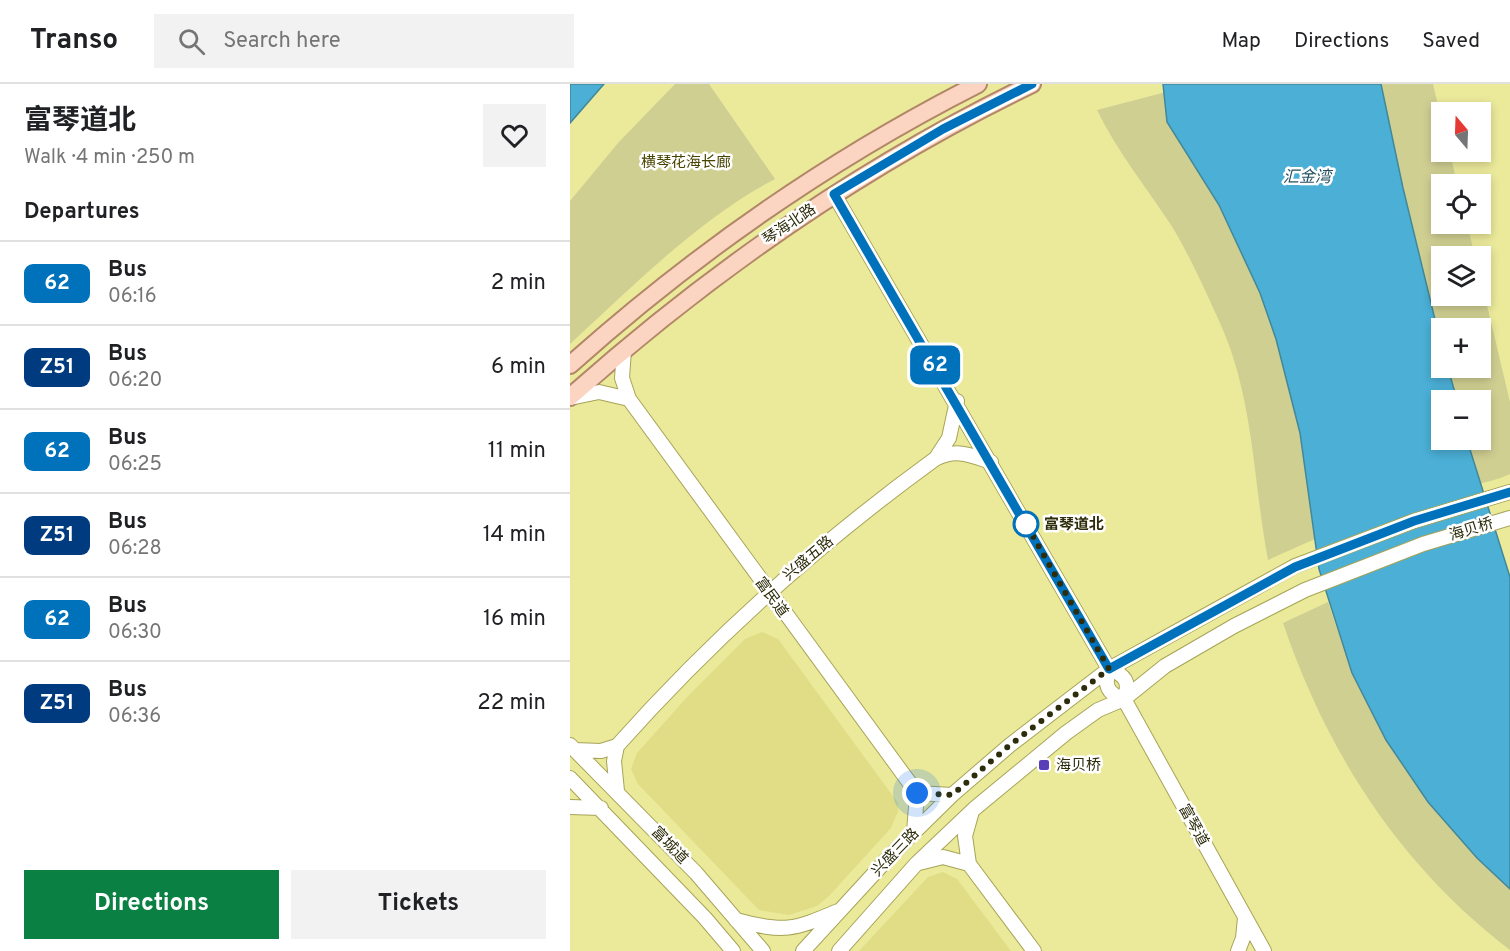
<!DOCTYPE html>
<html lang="en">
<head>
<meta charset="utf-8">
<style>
  body { margin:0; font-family:Overpass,"Noto Sans SC",sans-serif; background:#f2f2f2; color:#202124; height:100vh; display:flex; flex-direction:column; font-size:22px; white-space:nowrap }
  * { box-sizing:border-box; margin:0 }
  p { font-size:20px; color:#757577 }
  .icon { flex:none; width:33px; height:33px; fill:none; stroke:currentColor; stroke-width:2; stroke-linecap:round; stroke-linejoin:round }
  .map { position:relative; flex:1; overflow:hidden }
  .details { display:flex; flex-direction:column; background:#fff; width:570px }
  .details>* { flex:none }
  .badge { padding:0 12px; border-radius:9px; font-size:21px; line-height:39px }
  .needle { width:39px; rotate:341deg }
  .tools { position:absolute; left:861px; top:18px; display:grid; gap:12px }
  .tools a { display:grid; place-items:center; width:60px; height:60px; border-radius:0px; background:#fff; box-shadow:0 3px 9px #0003; font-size:30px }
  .you { position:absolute; width:30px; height:30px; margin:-15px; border:4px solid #fff; border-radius:50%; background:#1a73e8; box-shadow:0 0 0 9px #1a73e833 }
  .map>.badge { position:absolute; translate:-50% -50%; box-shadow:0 0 0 3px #fff }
  h2 { padding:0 24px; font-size:22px; line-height:54px }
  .round { display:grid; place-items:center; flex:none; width:63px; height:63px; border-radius:0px; background:#f2f2f2 }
  .head { display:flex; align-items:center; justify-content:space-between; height:102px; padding:0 24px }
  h1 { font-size:28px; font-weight:700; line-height:45px }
  .cta { display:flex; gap:12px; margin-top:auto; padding:12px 24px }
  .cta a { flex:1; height:69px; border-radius:0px; background:#0b8043; color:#fff; font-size:24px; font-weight:700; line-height:69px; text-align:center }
  .cta a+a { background:#f2f2f2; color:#202124 }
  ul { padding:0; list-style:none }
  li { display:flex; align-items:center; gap:18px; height:84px; padding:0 24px; border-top:2px solid #e0e0e0 }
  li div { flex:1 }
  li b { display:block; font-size:22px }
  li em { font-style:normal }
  li .badge { min-width:66px; font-weight:700; text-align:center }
  header { display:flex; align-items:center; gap:36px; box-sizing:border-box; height:84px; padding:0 30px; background:#fff; border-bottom:2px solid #e0e0e0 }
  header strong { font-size:28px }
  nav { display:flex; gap:33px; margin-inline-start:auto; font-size:21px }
  .search { width:420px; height:54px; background:#f2f2f2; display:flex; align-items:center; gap:15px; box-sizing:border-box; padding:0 21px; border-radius:0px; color:#757577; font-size:22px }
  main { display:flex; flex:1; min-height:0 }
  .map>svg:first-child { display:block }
  .built { fill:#e0dd86 }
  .green { fill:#d0cf92; fill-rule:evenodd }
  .water { fill:#4bafd6; stroke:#428899; stroke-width:1.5 }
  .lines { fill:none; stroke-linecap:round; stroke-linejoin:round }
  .minor-casing { stroke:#a7a457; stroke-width:16 }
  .major-casing { stroke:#b28767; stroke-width:20 }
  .minor { stroke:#fff; stroke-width:14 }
  .major { stroke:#fcd4c2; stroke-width:16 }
  .line-casing { stroke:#fff; stroke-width:14 }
  .line { stroke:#0072bc; stroke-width:9 }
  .walk { stroke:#2d2c0b; stroke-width:6; stroke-dasharray:0 10.8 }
  .stop-dot { fill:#fff; stroke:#0072bc; stroke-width:3 }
  .poi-dot { fill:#583fb7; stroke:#fff; stroke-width:2 }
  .labels { text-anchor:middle; stroke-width:5; stroke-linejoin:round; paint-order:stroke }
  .park-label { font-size:15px; fill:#484400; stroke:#fff }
  .street-label { font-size:15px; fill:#2d2c0b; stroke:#fff }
  .stop-label { font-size:15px; font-weight:bold; fill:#2d2c0b; stroke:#fff; text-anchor:start }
  .poi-label { font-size:15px; fill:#2d2c0b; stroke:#fff; text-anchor:start }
  .water-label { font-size:16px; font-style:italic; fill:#265061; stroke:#fff }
</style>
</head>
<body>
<header>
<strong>Transo</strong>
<div class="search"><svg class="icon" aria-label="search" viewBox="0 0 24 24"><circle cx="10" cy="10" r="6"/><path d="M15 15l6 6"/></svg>Search here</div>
<nav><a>Map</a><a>Directions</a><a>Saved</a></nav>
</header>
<main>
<section class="details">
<div class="head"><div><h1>富琴道北</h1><p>Walk · 4 min · 250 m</p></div><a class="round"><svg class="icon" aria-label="heart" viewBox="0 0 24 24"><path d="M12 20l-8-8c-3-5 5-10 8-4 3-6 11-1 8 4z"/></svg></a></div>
<h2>Departures</h2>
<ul>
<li><span class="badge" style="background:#0072bc;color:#fff">62</span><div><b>Bus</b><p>06:16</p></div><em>2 min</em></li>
<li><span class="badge" style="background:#003b80;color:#fff">Z51</span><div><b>Bus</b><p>06:20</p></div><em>6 min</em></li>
<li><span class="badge" style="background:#0072bc;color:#fff">62</span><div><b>Bus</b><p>06:25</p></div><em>11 min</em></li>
<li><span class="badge" style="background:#003b80;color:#fff">Z51</span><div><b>Bus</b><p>06:28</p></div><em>14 min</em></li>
<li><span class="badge" style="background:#0072bc;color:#fff">62</span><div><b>Bus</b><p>06:30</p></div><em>16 min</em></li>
<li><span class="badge" style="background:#003b80;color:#fff">Z51</span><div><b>Bus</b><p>06:36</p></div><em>22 min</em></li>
</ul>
<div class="cta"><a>Directions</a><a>Tickets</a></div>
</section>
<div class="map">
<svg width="940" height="867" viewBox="0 0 940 867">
  <rect width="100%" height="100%" fill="#ebe99a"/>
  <!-- built -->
  <path class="built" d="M192,548L208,555L328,719V727L321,744L259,812L247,822L219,831L189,826L68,700L61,685L67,669L119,611L175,555Z
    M373,788L387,795L441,867H289L358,793Z"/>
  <!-- green -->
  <path class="green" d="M105,0H139L205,95C131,133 62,203 0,260V117L48,59Z
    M627,0H863L871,34L872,68H880L887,100H872V140H897L905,172H872V212H910L911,196L940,318V390C915,402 886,402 860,410C805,428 751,452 698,476C683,397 684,314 650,239C636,208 619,170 601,141C576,103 547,67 527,26ZM872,244H910V284H872ZM872,316H910V356H872Z
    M758,518C793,630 852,726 940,804V866C830,782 757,669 713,539Z"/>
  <!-- water -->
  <path class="water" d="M0,0H34L0,39Z
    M593,0H811L833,104L871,260L872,284H878L887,316H872V356H897L940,493V805L907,774L858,718L816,656L782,589L749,485L730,349L706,255L690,209L649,121L597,38Z"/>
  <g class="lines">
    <!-- minor casing -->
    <g class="minor-casing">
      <path id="minor" d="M264,110L539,585
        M54,266L52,294L59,315L347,709
        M0,314L29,308L59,315
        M366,374L379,354L387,317
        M539,585C555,591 561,598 554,615
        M539,585C534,601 537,610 554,615
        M554,615L694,867
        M0,661L126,789L193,867
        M5,666L31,667L47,662
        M0,694L135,834L163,867
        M47,707L44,677L47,662C143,554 248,460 365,375C386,364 400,371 421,378
        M347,709L382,711
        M0,723L31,724
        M402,727L395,752L399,780L464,867
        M344,748L347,709
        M349,779L373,773L399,780
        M166,836C215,849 223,846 268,827
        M233,867L322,770L382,711L440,661L539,585L725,482L844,437L940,408
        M269,867L347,779L404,725L496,649L528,626L554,615L595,582L664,542L735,506L853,460L940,434
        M668,867L673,854L675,834"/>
    </g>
    <!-- major casing -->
    <g class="major-casing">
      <path id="major" d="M0,281C123,171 260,75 408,0
        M0,313C140,188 292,82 462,0"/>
    </g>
    <!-- minor -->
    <use href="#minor" class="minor"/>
    <!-- major -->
    <use href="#major" class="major"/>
  </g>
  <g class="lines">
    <!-- line casing -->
    <g class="line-casing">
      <path id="line" d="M462,0L373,45L264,110L539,585L725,483L844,437L940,408"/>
    </g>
    <!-- line -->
    <use href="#line" class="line"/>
    <!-- walk -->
    <path class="walk" d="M347,709L382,711L440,661L539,585L456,440"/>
  </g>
  <!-- markers -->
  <circle class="stop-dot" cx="456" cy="440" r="12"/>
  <rect class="poi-dot" x="468" y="675" width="12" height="12" rx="3"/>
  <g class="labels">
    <!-- park labels -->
    <g class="park-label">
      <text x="116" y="83">横琴花海长廊</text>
    </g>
    <!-- street labels -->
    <g class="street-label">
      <text transform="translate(219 140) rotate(-34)" y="5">琴海北路</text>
      <text transform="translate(901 445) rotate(-17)" y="5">海贝桥</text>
      <text transform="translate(238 474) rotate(-40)" y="5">兴盛五路</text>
      <text transform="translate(202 513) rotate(54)" y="5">富民道</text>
      <text transform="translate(624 741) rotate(61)" y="5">富琴道</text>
      <text transform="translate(100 761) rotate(46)" y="5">富城道</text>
      <text transform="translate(325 768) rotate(-46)" y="5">兴盛三路</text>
    </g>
    <!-- stop labels -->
    <g class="stop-label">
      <text x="474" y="445">富琴道北</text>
    </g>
    <!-- poi labels -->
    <g class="poi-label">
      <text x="486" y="686">海贝桥</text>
    </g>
    <!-- water labels -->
    <g class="water-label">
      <text x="737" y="98">汇金湾</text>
    </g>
  </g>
</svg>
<div class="tools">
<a><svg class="needle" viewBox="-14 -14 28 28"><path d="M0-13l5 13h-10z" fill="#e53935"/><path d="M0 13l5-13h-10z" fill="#757577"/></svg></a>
<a><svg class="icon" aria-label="locate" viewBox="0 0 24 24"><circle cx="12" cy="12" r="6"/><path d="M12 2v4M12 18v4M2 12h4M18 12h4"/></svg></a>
<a><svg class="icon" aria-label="layers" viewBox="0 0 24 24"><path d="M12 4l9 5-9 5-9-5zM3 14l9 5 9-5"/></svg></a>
<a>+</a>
<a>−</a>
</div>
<div class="you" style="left:347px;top:709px"></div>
<b class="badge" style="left:365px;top:281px;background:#0072bc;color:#fff">62</b>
</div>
</main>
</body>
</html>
